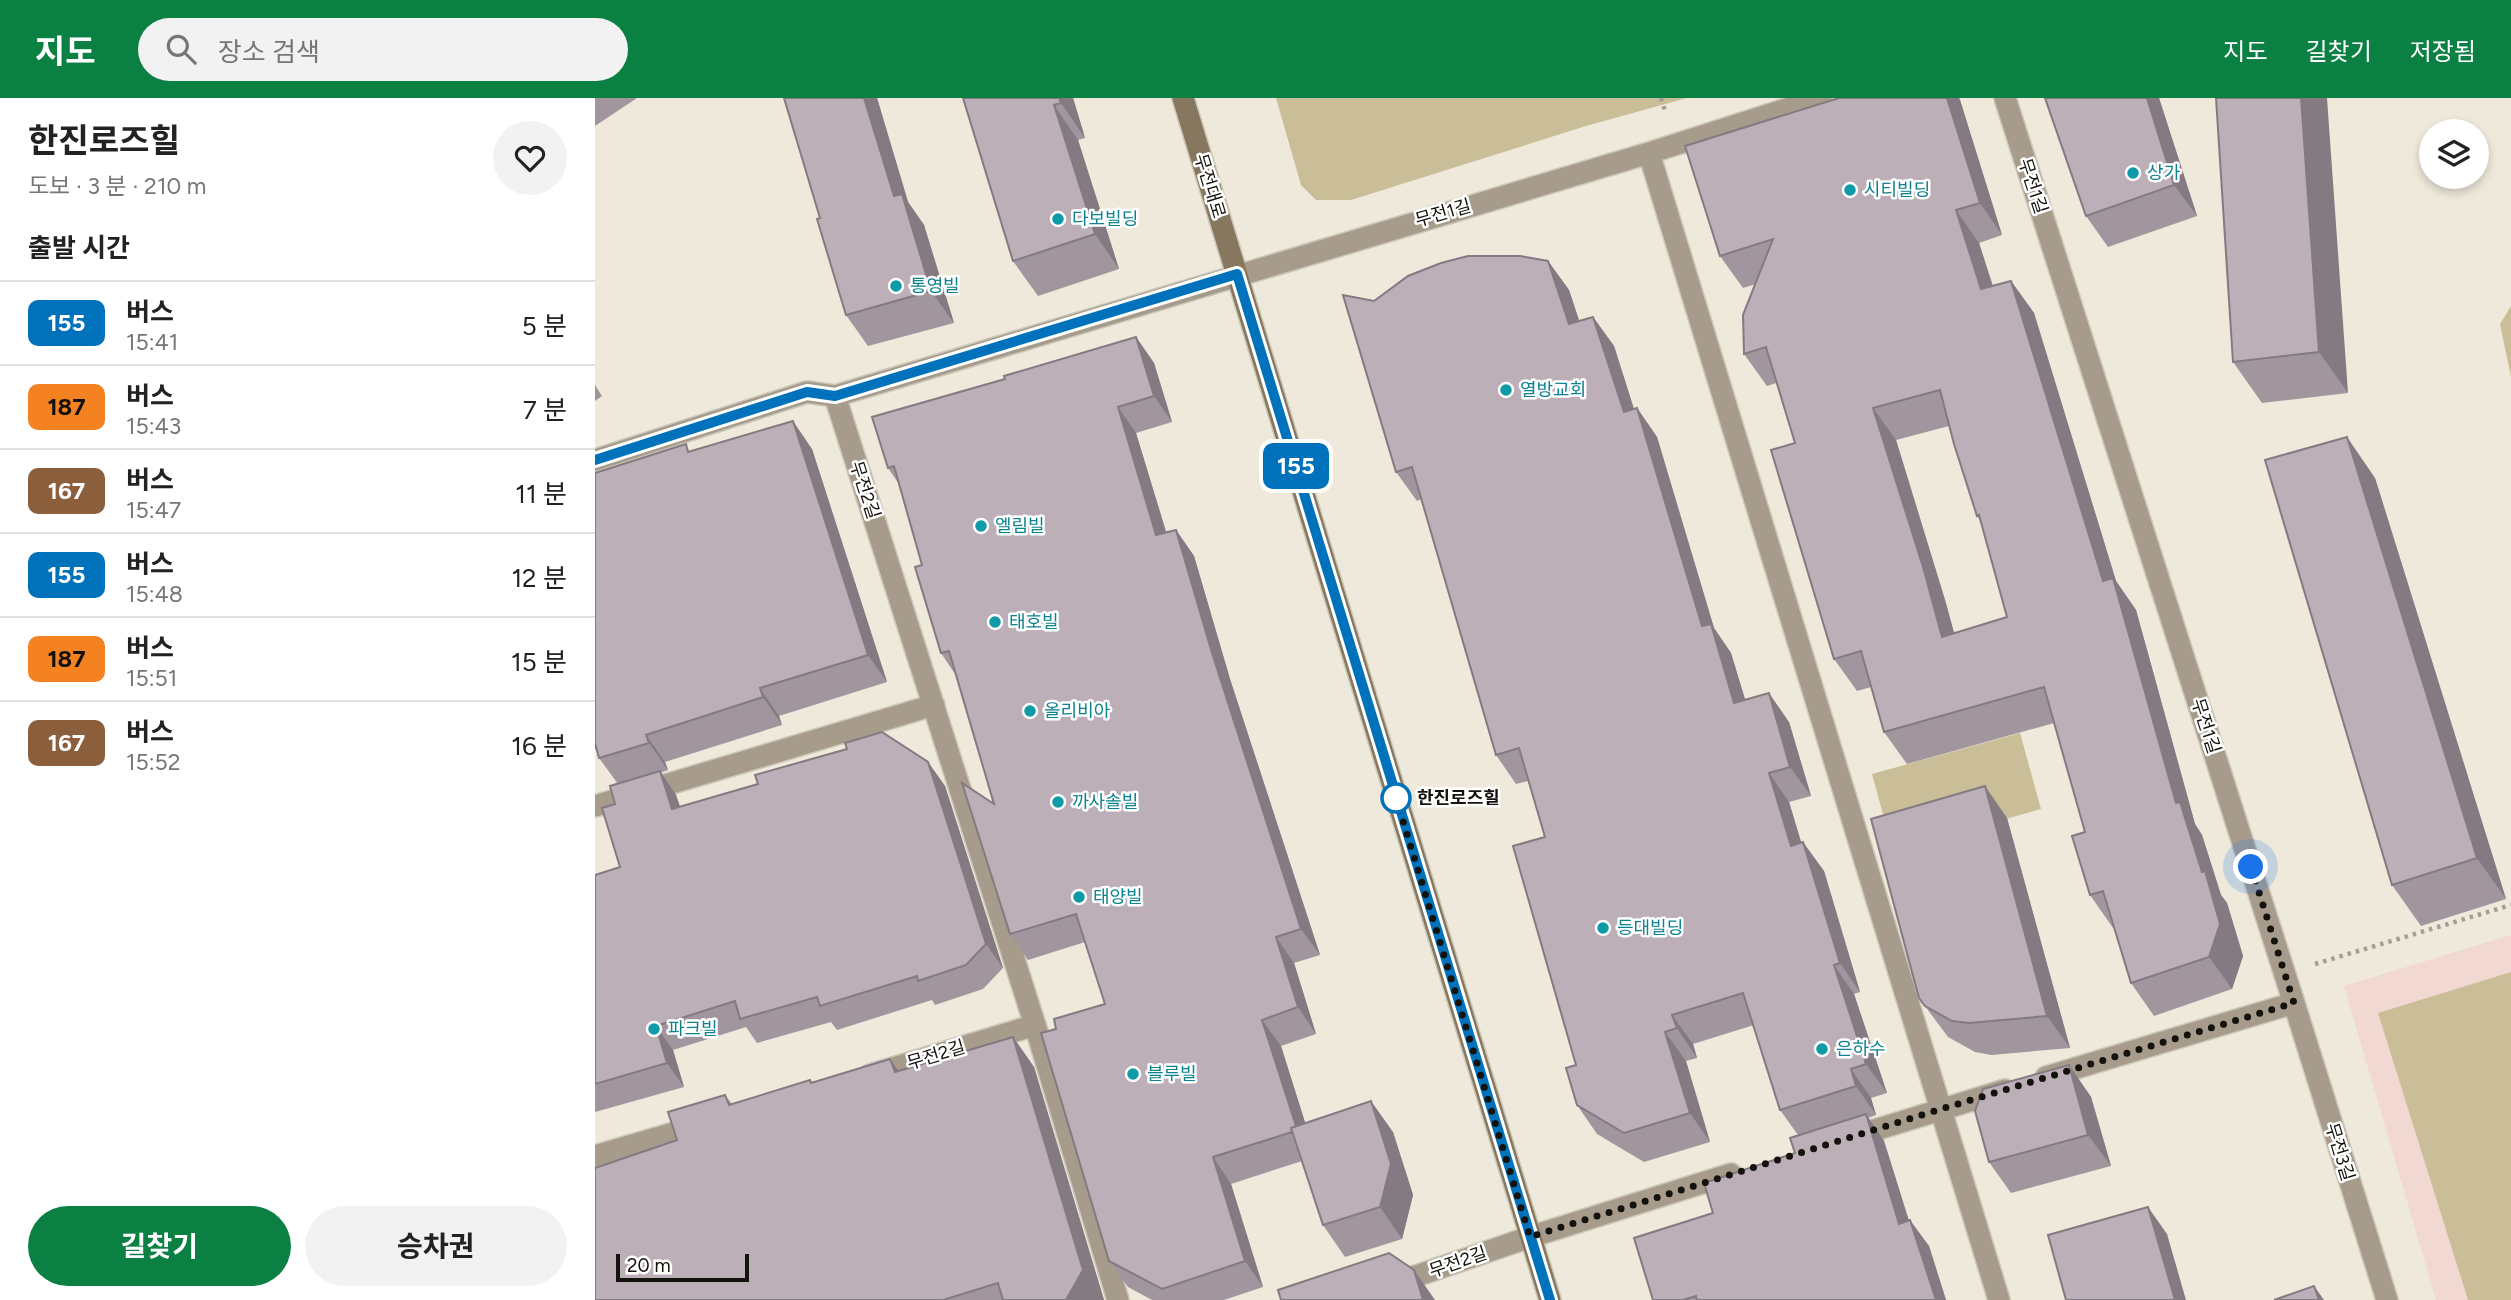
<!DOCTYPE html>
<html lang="ko">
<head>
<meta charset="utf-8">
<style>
  body { margin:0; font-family:Figtree,"Noto Sans KR",sans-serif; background:#f2f2f2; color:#222; height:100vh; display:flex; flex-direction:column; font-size:26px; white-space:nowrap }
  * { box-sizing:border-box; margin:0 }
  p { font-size:23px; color:#767676 }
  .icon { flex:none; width:38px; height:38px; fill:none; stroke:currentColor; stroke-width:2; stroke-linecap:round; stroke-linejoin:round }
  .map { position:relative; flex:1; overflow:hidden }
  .details { display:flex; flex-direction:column; background:#fff; width:595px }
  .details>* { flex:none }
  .badge { padding:0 14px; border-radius:10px; font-size:24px; line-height:46px }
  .fabs { position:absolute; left:1824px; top:21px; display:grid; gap:14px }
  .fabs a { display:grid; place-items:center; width:70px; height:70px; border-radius:50%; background:#fff; box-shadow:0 4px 10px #0003; font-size:35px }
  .scale { position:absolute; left:21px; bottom:18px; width:133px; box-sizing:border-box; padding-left:7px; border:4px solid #14120d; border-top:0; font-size:19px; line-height:24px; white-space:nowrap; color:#14120d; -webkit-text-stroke:5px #fff; paint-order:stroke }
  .you { position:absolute; width:35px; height:35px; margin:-18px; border:5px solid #fff; border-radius:50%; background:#1a73e8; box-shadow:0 0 0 10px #1a73e833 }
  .map>.badge { position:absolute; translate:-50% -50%; box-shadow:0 0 0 4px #fff }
  h2 { padding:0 28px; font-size:26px; line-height:63px }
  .round { display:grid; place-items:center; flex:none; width:74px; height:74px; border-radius:37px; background:#f2f2f2 }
  .headline { display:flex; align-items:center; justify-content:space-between; height:119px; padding:0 28px }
  h1 { font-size:33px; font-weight:700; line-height:52px }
  .primary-button { display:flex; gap:14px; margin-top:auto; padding:14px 28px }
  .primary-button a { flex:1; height:80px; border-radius:42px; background:#0b8043; color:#fff; font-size:28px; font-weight:700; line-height:80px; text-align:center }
  .primary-button a+a { background:#f2f2f2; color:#222 }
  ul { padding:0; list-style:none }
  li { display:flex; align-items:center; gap:21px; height:84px; padding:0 28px; border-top:2px solid #e0e0e0 }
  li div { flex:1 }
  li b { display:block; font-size:26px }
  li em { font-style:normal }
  li .badge { min-width:77px; font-weight:700; text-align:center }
  header { display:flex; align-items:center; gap:42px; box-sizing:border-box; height:98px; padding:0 35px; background:#0b8043; color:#fff }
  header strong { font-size:33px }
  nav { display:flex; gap:38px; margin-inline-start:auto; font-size:24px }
  .search { width:490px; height:63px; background:#f2f2f2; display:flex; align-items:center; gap:18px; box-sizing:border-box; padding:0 24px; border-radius:38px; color:#767676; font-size:26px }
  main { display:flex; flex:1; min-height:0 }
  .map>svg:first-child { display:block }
  .education { fill:#f2d8d2 }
  .green { fill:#cabe99 }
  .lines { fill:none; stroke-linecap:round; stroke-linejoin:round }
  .street-casing { stroke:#cbc7b9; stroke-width:24 }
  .secondary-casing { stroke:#cbc7b9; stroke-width:24 }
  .path { stroke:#a39f93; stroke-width:4.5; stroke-dasharray:3.5 5; stroke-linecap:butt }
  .street { stroke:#a79c8c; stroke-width:21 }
  .secondary { stroke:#87775f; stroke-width:21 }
  .wall { fill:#a2969e; fill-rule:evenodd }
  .shaded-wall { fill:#847a81 }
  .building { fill:#bcafb8; stroke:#847a81; stroke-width:2; fill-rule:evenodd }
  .line-casing { stroke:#fff; stroke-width:16 }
  .line { stroke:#0072bc; stroke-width:10 }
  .walk { stroke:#14120d; stroke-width:7; stroke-dasharray:0 12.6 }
  .culture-dot { fill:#0f9aa8; stroke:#fff; stroke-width:2.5 }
  .stop-dot { fill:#fff; stroke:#0072bc; stroke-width:3.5 }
  .labels { text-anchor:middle; stroke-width:5; stroke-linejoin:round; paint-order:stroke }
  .culture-label { font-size:18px; fill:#0d838f; stroke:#fff; text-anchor:start }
  .street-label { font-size:18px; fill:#14120d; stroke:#fff }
  .stop-label { font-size:18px; font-weight:bold; fill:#14120d; stroke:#fff; text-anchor:start }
</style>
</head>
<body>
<header>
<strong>지도</strong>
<div class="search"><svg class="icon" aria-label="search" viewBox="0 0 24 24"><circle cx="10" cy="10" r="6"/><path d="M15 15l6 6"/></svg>장소 검색</div>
<nav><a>지도</a><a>길찾기</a><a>저장됨</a></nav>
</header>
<main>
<section class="details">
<div class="headline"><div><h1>한진로즈힐</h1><p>도보 · 3 분 · 210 m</p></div><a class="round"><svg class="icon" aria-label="heart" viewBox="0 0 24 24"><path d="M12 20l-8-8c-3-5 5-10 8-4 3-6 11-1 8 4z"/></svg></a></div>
<h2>출발 시간</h2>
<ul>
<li><span class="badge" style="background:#0072bc;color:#fff">155</span><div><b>버스</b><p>15:41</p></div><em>5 분</em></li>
<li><span class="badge" style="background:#f58220;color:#111">187</span><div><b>버스</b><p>15:43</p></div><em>7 분</em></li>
<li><span class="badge" style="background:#8b5e3c;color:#fff">167</span><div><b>버스</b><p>15:47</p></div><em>11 분</em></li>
<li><span class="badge" style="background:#0072bc;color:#fff">155</span><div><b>버스</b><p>15:48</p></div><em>12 분</em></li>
<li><span class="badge" style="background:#f58220;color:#111">187</span><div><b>버스</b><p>15:51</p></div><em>15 분</em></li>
<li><span class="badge" style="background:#8b5e3c;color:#fff">167</span><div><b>버스</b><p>15:52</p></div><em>16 분</em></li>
</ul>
<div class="primary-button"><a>길찾기</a><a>승차권</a></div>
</section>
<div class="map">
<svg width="1916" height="1202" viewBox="0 0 1916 1202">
  <rect width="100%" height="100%" fill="#eee9da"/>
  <!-- education -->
  <path class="education" d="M1916,837V1202H1841L1749,888Z"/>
  <!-- green -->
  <path class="green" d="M681,0H1092L991,28L756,102H721L706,87Z
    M1916,208V279L1905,226Z
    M1425,635L1446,711L1298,753L1277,676Z
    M1916,874V1202H1873L1783,915Z"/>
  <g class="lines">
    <!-- street casing -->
    <g class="street-casing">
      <path id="street" d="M1410,0L1699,905L1451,979
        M1054,55L1404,1202
        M240,298L440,927L523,1202
        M0,362L212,294L240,298L1054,55L1226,0
        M0,708L339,607
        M1699,905L1792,1202
        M275,977L440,927
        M1254,1040L1410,992
        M0,1058L106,1027
        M751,1202L935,1139L1136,1076"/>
    </g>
    <!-- secondary casing -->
    <g class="secondary-casing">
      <path id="secondary" d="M588,0L955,1202"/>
    </g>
    <!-- path -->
    <path class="path" d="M1066,0L1071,16
      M1720,866L1916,807"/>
    <!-- street -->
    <use href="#street" class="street"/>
    <!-- secondary -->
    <use href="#secondary" class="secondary"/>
  </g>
  <!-- wall -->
  <path class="wall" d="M0,0H42L0,28Z
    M189,0H282L313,104L329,127L359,225L273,248L251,217L225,120Z
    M368,0H478L490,40L483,42L524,171L443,198L418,163Z
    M1244,0H1364L1365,2L1407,137L1384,145L1398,188L1416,183L1439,215L1521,483L1541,512L1600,726L1607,737L1626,797L1632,805L1648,858L1637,891L1559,918L1536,885L1519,829L1518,830L1495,797L1490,734L1459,625L1312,666L1289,634L1276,589L1262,593L1239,561L1200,345L1181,285L1172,288L1149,256L1161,186L1148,190L1125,158ZM1354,328L1382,418L1385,422L1412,519L1359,535L1350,502L1301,342Z
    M1450,0H1564L1602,118L1513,149L1491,118Z
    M1621,0L1753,295L1667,305L1638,264Z
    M953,163L974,192L984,223L998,219L1019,248L1039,311L1042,310L1062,339L1119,530L1136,555L1150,602L1194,624L1216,698L1194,704L1206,744L1229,773L1265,894L1259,896L1292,995L1276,1000L1281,1017L1273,1020L1289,1043L1314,1123L1334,1148L1351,1202H1058L1118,1115L1200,1055L1203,1037L1185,1012L1159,927L1098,946L1102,960L1091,963L1115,1044L1049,1064L1002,1036L982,1007L981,967L950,739L933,683L921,686L901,657L826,401L822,403L801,374L779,203Z
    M541,239L559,265L577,324L541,335L571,435L581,432L599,458L635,581L725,857L699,865L721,936L686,948L710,1025L798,1034L818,1097L807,1141L750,1159L728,1127L707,1063L636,1086L668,1189L629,1202H557L533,1189L514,1163L461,931L510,906L490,844L433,862L415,836L399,706L360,576L346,555L327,467L304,386L293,370Z
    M0,287L7,298L0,303Z
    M217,351L292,584L184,618L187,627L70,664L73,672L65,675L81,697L85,709L333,664L350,688L408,870L388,891L340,907L337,902L242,932L236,924L162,945L151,929L78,952L89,989L0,1014V777L25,769L20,706L23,686L4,660L2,651L0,652V375L96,354Z
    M1780,380L1911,801L1826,828L1797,787Z
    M1412,720L1475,950L1396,957L1380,954L1353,939L1324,900Z
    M418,939L439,969L509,1202H0V1067L2,1070L82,1042L130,997L137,1006L215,982L217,985L304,973Z
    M1474,967L1496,999L1516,1068L1416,1095L1394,1064Z"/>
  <!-- shaded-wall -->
  <path class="shaded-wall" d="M269,0H282L313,104L329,127L359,225L336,193L299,98Z
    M464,0H478L490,40L466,5Z
    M1352,0H1364L1365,2L1407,137L1385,105Z
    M1552,0H1564L1602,118L1579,87Z
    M1706,0H1732L1753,295L1724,254Z
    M459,7L483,42L524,171L500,136Z
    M1361,112L1384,145L1409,224L1386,191Z
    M953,163L974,192L995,255L974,226Z
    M1416,183L1439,215L1521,483L1541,512L1600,726L1607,737L1626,797L1632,805L1648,858L1637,891L1614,859L1607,774L1581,705L1508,483Z
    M998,219L1019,248L1049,343L1029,314Z
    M541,239L559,265L577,324L559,298Z
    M523,309L541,335L580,463L561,437Z
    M1042,310L1062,339L1119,530L1136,555L1160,634L1139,605L1107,528Z
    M1278,310L1301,342L1350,502L1369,571L1347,539Z
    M198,323L217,351L292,584L273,557Z
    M1752,339L1780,380L1911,801L1882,760Z
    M581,432L599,458L635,581L725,857L706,831L617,555Z
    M165,590L184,618L187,627L168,599Z
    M1174,595L1194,624L1216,698L1195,669Z
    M51,637L70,664L73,672L54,645Z
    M333,664L350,688L408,870L391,846Z
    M65,673L81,697L94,735L77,711Z
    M1174,675L1194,704L1216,777L1196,748Z
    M1390,688L1412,720L1475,950L1452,918Z
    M1208,744L1229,773L1265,894L1245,865Z
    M681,839L699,865L721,936L703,909Z
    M1239,867L1259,896L1292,995L1271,966Z
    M1077,917L1098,946L1102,960L1082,930Z
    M667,922L686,948L721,1059L702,1033Z
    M61,928L78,952L89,989L72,965Z
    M1070,934L1091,963L1115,1044L1095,1015Z
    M418,939L439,969L509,1202H471Z
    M295,961L316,990L300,974Z
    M1474,967L1496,999L1516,1068L1493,1037Z
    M1256,971L1276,1000L1281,1017L1261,988Z
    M776,1003L798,1034L818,1097L807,1141L785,1109Z
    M1271,1016L1289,1043L1323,1152L1304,1126Z
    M618,1059L636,1086L668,1189L650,1163Z
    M1553,1109L1572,1136L1591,1202H1580Z
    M1315,1122L1334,1148L1351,1202H1341Z
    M819,1172L840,1202H828Z
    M1719,1188L1729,1202H1724Z"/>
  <!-- building -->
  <path class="building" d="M189,0H269L299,98L307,96L336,193L251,217L222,121L225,120Z
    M368,0H464L466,5L459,7L500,136L418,163Z
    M1244,0H1352L1385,105L1361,112L1386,191L1416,183L1508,483L1518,480L1581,705L1585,704L1607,774L1610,773L1625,826L1614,859L1536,885L1508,793L1495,797L1477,738L1490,734L1449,589L1289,634L1266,553L1239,561L1176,352L1200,345L1171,249L1149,256L1148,217L1178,141L1125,158L1090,48ZM1345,292L1359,346L1382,418L1384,417L1412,519L1347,539L1328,469L1278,310Z
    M1450,0H1552L1579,87L1491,118Z
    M1621,0H1706L1724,254L1638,264Z
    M873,158H925L953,163L974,226L998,219L1029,314L1042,310L1107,528L1116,526L1139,605L1174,595L1195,669L1174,675L1196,748L1208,744L1245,865L1239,867L1271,966L1256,971L1261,988L1185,1012L1148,895L1077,917L1082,930L1070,934L1095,1015L1029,1035L982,1007L971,970L981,967L918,748L950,739L924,650L901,657L817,369L801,374L748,197L779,203L813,178L846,165Z
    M541,239L559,298L523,309L561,437L581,432L617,555L706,831L681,839L703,909L667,922L701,1028L696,1030L697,1034L618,1059L650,1163L567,1191L514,1163L446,935L461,931L459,921L510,906L481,816L415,836L367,685L399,706L354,553L346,555L320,469L327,467L299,368L293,370L277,319L410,281L409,278Z
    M198,323L273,557L165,590L168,599L51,637L54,645L4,660L0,645V375L91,346L93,354Z
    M1752,339L1882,760L1797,787L1670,362Z
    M287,634L333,664L391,846L371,867L323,883L322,878L225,908L222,899L145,921L140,903L61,928L72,965L0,986V777L25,769L7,710L20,706L15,688L65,673L77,711L163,686L160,677L252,651L250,645Z
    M1390,688L1452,918L1374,925L1357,923L1330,908L1324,900L1276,721Z
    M418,939L488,1172L471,1202H408L403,1185L348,1202H0V1070L82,1042L73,1014L130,997L134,1007L215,982L216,985L295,961L300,974Z
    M1474,967L1493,1037L1394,1064L1380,1013L1388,991Z
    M776,1003L796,1066L785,1109L728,1127L696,1030Z
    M1271,1016L1304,1126L1315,1122L1341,1202H1102L1101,1198L1088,1202H1058L1039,1140L1118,1115L1109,1085L1200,1055L1195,1040Z
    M1553,1109L1580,1202H1471L1453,1137Z
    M794,1155L819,1172L828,1202H686L683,1192Z
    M1719,1188L1724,1202H1679Z"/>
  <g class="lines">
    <!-- line casing -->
    <g class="line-casing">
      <path id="line" d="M0,362L212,294L240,298L642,176L955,1202"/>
    </g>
    <!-- line -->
    <use href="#line" class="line"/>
    <!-- walk -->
    <path class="walk" d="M801,700L935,1139L1346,1011L1699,905L1656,769"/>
  </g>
  <!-- markers -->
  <g class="culture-dot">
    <circle cx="1538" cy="75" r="7"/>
    <circle cx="1255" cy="92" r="7"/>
    <circle cx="463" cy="121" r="7"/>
    <circle cx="301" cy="188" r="7"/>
    <circle cx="911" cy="292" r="7"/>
    <circle cx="386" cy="428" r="7"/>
    <circle cx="400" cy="524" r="7"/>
    <circle cx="435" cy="613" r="7"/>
    <circle cx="463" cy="704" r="7"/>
    <circle cx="484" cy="799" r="7"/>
    <circle cx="1008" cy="830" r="7"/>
    <circle cx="59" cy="931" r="7"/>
    <circle cx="1227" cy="951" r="7"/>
    <circle cx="538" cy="976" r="7"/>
  </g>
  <circle class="stop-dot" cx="801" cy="700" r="14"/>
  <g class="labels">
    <!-- culture labels -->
    <g class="culture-label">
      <text x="1552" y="81">상가</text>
      <text x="1269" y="98">시티빌딩</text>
      <text x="477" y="127">다보빌딩</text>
      <text x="315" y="194">통영빌</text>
      <text x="925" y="298">열방교회</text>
      <text x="400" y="434">엘림빌</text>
      <text x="414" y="530">태호빌</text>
      <text x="449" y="619">올리비아</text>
      <text x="477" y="710">까사솔빌</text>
      <text x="498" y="805">태양빌</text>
      <text x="1022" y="836">등대빌딩</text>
      <text x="73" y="937">파크빌</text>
      <text x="1241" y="957">은하수</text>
      <text x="552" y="982">블루빌</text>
    </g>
    <!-- street labels -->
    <g class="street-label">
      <text transform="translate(615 88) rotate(73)" y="6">무전대로</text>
      <text transform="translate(1438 88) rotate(72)" y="6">무전1길</text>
      <text transform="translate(848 115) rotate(-16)" y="6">무전1길</text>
      <text transform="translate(270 392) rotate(72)" y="6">무전2길</text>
      <text transform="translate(1611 628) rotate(72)" y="6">무전1길</text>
      <text transform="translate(341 957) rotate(-17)" y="6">무전2길</text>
      <text transform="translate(1745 1054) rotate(73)" y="6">무전3길</text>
      <text transform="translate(863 1164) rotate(-19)" y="6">무전2길</text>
    </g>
    <!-- stop labels -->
    <g class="stop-label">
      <text x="822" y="706">한진로즈힐</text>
    </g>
  </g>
</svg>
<div class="fabs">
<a><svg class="icon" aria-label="layers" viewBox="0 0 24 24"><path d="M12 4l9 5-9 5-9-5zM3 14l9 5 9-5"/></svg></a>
</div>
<div class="scale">20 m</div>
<div class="you" style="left:1656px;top:769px"></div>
<b class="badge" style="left:701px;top:368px;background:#0072bc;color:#fff">155</b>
</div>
</main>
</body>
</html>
